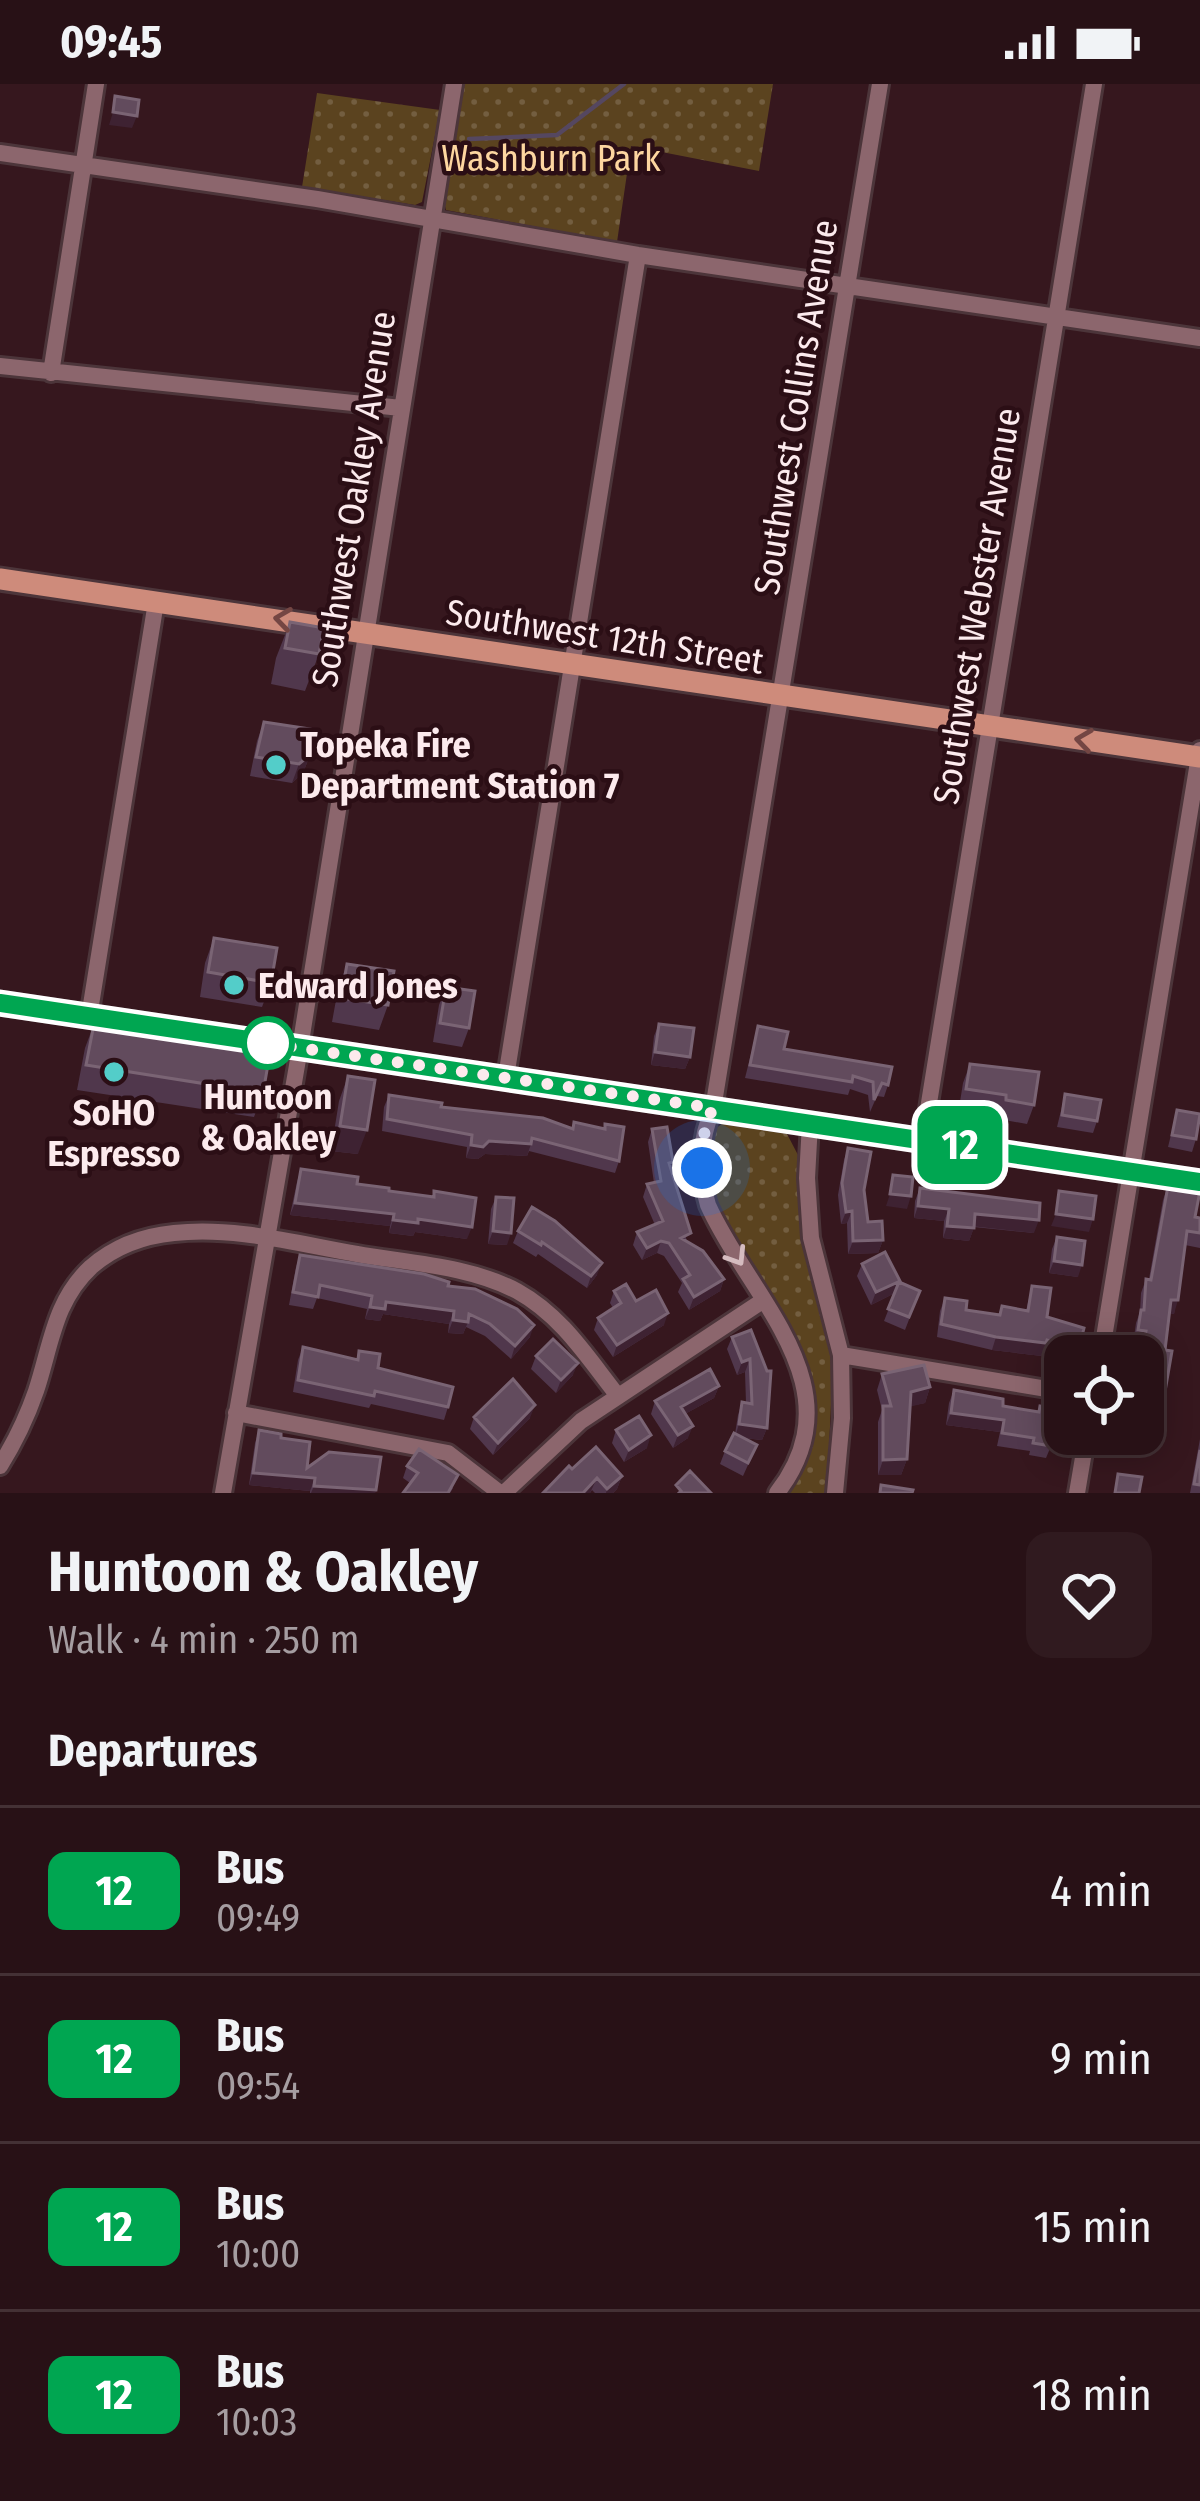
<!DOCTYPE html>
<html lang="en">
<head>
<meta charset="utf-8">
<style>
  body { margin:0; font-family:"Fira Sans Condensed",sans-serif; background:#301a1f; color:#f1f3f6; height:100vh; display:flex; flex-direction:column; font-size:45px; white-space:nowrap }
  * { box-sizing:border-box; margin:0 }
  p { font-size:39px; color:#a59da1 }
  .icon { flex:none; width:66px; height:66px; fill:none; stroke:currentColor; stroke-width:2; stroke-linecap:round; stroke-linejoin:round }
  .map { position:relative; height:1409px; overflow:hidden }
  .side { display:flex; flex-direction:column; background:#281116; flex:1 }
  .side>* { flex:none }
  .badge { padding:0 24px; border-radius:18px; font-size:42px; line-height:78px }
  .fabs { position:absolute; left:1044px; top:1251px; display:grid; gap:24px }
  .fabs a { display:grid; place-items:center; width:120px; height:120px; border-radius:24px; background:#281116; box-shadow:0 6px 30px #0003,0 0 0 3px #443135; font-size:60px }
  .you { position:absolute; width:60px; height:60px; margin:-30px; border:9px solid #fff; border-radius:50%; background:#1a73e8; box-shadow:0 0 0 18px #1a73e833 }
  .map>.badge { position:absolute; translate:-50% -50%; box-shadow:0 0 0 6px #fff }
  h2 { padding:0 48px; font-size:45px; line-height:108px }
  .round { display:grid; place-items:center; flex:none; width:126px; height:126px; border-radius:24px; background:#301a1f }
  .summary { display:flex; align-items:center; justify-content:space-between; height:204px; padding:0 48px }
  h1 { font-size:57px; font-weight:700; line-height:90px }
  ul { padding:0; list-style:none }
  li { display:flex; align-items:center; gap:36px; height:168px; padding:0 48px; border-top:3px solid #443135 }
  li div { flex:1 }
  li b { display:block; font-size:45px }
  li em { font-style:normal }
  li .badge { min-width:132px; font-weight:700; text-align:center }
  .status { display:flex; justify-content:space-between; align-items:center; height:84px; padding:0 60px; background:#281116; direction:ltr }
  .status svg { height:33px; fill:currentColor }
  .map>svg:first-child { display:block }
  .green { fill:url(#green-dots) }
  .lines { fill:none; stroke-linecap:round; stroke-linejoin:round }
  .stream { stroke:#554760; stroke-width:4.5 }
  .minor-casing { stroke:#4c353a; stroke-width:22 }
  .major-casing { stroke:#4c353a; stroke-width:27 }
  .minor { stroke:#8c666d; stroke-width:16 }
  .major { stroke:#ce8b7b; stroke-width:21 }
  .wall { fill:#50374c }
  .shaded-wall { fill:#3e2232 }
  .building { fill:#624b5d; stroke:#7a6474; stroke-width:3 }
  .oneway { stroke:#744643 }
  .oneway2 { stroke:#d5bcc0 }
  .line-casing { stroke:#fff; stroke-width:27 }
  .line { stroke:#00a651; stroke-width:18 }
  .walk { stroke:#fceaed; stroke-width:12; stroke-dasharray:0 21.6 }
  .poi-dot { fill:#53cdc9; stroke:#2b0e15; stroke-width:4.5 }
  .stop-dot { fill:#fff; stroke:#00a651; stroke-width:6 }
  .labels { text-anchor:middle; stroke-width:9; stroke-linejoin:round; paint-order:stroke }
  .park-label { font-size:36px; fill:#fdd6a0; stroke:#2b0e15 }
  .street-label { font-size:36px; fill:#fceaed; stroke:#2b0e15 }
  .poi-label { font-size:36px; font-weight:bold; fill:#fceaed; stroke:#2b0e15; text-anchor:start }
  .stop-label { font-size:36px; font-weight:bold; fill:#fceaed; stroke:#2b0e15 }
</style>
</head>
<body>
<div class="status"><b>09:45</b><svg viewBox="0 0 49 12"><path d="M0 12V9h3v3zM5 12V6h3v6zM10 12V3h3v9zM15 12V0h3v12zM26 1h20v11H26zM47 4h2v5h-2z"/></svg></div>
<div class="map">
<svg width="1200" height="1409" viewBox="0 0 1200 1409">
  <defs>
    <pattern id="green-dots" width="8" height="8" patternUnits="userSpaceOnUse" patternTransform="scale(3)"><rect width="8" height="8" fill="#5b431f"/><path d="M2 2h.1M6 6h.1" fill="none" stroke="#735e40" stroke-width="1.8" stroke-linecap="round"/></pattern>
  </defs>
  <rect width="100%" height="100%" fill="#36171e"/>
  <!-- green -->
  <path class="green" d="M465,0H773L759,87L631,62L617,158L446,126L443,114L458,17Z
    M317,9L440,26L422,118L415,121L302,103Z
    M726,1037L775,1044L787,1050L798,1071L802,1150L833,1276L827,1409H788C855,1302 783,1243 734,1153C727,1141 716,1126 712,1112C706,1093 710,1066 712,1047Z"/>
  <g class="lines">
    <!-- stream -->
    <path class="stream" d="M469,55L557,51L624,0"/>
    <!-- minor casing -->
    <g class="minor-casing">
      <path id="minor" d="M0,69L317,115L638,171L1200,254
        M0,282L401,324
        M51,289L96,0
        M89,933L156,518
        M506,993L638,171
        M810,1039L807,1094L811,1154L841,1271L842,1334L835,1409
        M923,1056L1094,0
        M841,1271L1065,1308
        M1101,1272L1200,666
        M236,1329L448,1369L500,1409
        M0,1382C15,1358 27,1333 36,1307C51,1262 54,1217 91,1183C115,1162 143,1152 174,1149C234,1142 298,1160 357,1170C409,1179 470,1182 517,1207C562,1232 587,1273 618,1312
        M223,1409L300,964L454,0
        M504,1409L581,1337L764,1216
        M777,1409C859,1303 750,1215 708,1121C699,1090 699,1055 713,1025L880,0
        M1077,1409L1087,1350"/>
    </g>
    <!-- major casing -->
    <g class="major-casing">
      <path id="major" d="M0,495L1200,673
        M0,919L1200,1098"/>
    </g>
    <!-- minor -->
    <use href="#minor" class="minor"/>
    <!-- major -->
    <use href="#major" class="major"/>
  </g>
  <!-- wall -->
  <path class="wall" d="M290,538L319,570L305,607L271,600L276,574Z
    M264,638L310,671L303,689L292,699L250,692L257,657Z
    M214,854L271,899L262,923L200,913L205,879Z
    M347,880L388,921L379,946L332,938L338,905Z
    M446,903L469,944L462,963L433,958L439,921Z
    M94,940L263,1009L254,1033L77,1006L85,964Z
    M659,940L690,973L685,985L651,981L654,952Z
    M758,942L784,965L888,1001L884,1013L877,1012L870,1028L868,1011L850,1005L848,1011L745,994Z
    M970,980L1034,1021L1027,1040L999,1035L1000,1030L959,1024L963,999Z
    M348,992L358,1070L331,1067L339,1017Z
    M1065,1010L1097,1037L1093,1049L1057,1043Z
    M389,1011L441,1023L619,1077L615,1089L529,1067L527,1072L485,1070L478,1075L466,1074L467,1063L382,1047L384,1023Z
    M1177,1026L1196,1055L1192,1068L1168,1063Z
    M652,1045L673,1078L671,1085L687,1158L724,1195L720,1207L689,1226L678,1208L682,1199L664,1172L657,1169L642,1176L633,1161L637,1148L655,1141L643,1113L647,1100L654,1099L648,1058Z
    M848,1064L864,1106L868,1138L883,1156L878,1169L848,1170L847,1139L841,1140L838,1111L844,1076Z
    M301,1085L357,1100L389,1107L432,1113L434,1107L467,1155L415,1148L413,1152L389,1149L390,1142L290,1131L297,1098Z
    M1168,1102L1195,1133L1200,1134V1164L1185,1161L1174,1230L1170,1229L1157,1354L1152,1367L1122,1362L1124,1350H1143V1272H1139L1141,1261L1133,1260L1136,1239L1140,1228L1141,1209L1146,1195H1149L1163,1116Z
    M920,1104L1034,1149L974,1143L969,1157L943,1154L944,1137L914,1134L915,1117Z
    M496,1113L507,1161L488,1160L491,1125Z
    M532,1123L597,1191L587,1204L538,1170L536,1173L513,1159L518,1147Z
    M1057,1153L1078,1193L1049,1189L1052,1165Z
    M300,1171L448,1202L530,1253L511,1275L485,1252L466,1243L463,1250L448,1249L449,1240L383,1230L380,1237L365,1235L367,1225L317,1214L313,1225L289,1221L296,1183Z
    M862,1180L897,1205L920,1207L905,1246L884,1237L895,1209L871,1221L857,1192Z
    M1032,1202L1047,1233L1079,1264L1076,1272H1065V1274L1043,1268L1042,1272L992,1266L937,1253L940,1227L945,1214L966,1226L998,1231L1002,1222L1026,1227Z
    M614,1207L636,1217L664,1241L613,1273L594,1246L598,1234L613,1224L610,1219Z
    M751,1246L767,1344L762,1356L743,1354L757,1361L743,1392L720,1380L725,1367L735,1350L738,1331L742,1318L746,1319L745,1288L737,1291L727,1265L732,1253Z
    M303,1263L356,1276L359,1267L378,1284L448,1323L444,1336L371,1320L369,1324L293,1308L298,1276Z
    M536,1272L573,1291L556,1309L531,1285Z
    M882,1290L930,1303L925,1319L910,1322L907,1375L901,1391H878V1338L882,1326L877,1306Z
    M719,1302L714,1314L685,1330L688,1354L673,1364L651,1330L655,1317Z
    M954,1306L1003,1322L1038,1328L1040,1322L1051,1362L1046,1374L1029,1371L1030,1367L997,1362L1000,1348L946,1341L949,1319Z
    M474,1333L530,1334L493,1371L470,1345Z
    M259,1346L281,1354L307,1384L376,1406L375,1409H310V1407L249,1401L255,1359Z
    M616,1346L647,1364L624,1378L612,1359Z
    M1200,1355V1409H1190Z
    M407,1382L453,1404L450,1409H403L410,1399L403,1394Z
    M572,1385L622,1392L617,1405L613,1409H595L592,1406L590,1409H543Z"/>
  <!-- shaded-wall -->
  <path class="shaded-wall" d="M113,28L137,32L132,44L109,41Z
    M310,671L303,689L292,699L299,680Z
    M655,968L690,973L685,985L651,981Z
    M340,1042L367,1046L358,1070L331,1067Z
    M489,1057L531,1060L527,1072L485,1070L478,1075L466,1074L471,1061Z
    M890,1110L911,1112L907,1125L886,1122Z
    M295,1119L394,1130L390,1142L290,1131Z
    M918,1122L949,1125L944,1137L914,1134Z
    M852,1127L847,1139L841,1140L846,1128Z
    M975,1130L1039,1136L1034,1149L971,1142Z
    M1056,1130L1093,1135L1089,1148L1051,1142Z
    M418,1135L472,1143L467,1155L415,1148L413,1152L389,1149L393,1136Z
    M947,1142L974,1144L969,1157L943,1154Z
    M493,1147L511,1149L507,1161L488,1160Z
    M883,1156L878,1169L848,1170L853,1157Z
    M661,1157L657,1169L642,1176L647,1164Z
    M1054,1177L1082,1181L1078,1193L1049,1189Z
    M602,1179L597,1191L587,1204L591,1192Z
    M724,1195L720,1207L689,1226L694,1213Z
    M900,1197L895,1209L871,1221L876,1208Z
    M1171,1216H1178L1174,1230L1166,1229Z
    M386,1218L454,1227L449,1240L383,1230L380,1237L365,1235L370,1223Z
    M668,1229L664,1241L613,1273L617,1261Z
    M453,1236L468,1238L463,1250L448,1249Z
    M534,1241L530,1253L511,1275L515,1262Z
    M1138,1246L1146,1247L1141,1261L1133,1260Z
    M996,1253L1046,1259L1042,1272L992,1266Z
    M750,1275L745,1288L737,1291L742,1278Z
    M578,1279L573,1291L556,1309L561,1296Z
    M719,1302L714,1314L676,1335L681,1323Z
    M930,1303L925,1319L905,1324L911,1308Z
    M535,1321L530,1334L493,1371L498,1359Z
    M951,1329L1004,1336L1000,1348L946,1341Z
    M739,1340L767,1344L762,1356L735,1353Z
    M693,1342L688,1354L673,1364L678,1351Z
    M651,1351L647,1364L624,1378L629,1366Z
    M907,1375L901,1391H878L883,1376Z
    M253,1389L315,1394L310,1407L249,1401Z
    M622,1392L617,1405L613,1409H606L607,1405Z
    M597,1394L590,1409H583Z
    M314,1402L376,1406L375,1409H311Z"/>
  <!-- building -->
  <path class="building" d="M115,12L139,16L137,32L113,28Z
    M290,538L324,544L319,570L285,564Z
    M264,638L310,645L306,667L310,671L299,680L256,673Z
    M214,854L277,864L271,899L208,888Z
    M347,880L394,887L388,921L341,914Z
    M446,903L475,907L469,944L440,939Z
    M94,940L270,969L263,1009L86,981Z
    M659,940L694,944L690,973L655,968Z
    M758,942L788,948L784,965L892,983L888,1001L882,999L874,1016L873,998L853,992L852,998L750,981Z
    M970,980L1039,988L1034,1021L1006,1016V1011L966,1005Z
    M348,992L375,996L367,1046L340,1042Z
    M1065,1010L1101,1016L1097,1037L1062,1031Z
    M389,1011L442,1019L441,1023L543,1034L573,1045L574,1038L605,1045V1040L624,1043L619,1077L532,1054L531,1060L489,1057L483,1063L471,1061L472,1051L387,1035Z
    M1177,1026L1200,1030L1196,1055L1172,1051Z
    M667,1043L673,1078L669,1079L691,1149L681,1154L703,1167L724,1195L694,1213L683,1195L690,1191L669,1159L661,1157L647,1164L637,1148L663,1137L647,1100L661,1097L652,1045Z
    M848,1064L871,1068L864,1106L868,1138L882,1137L883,1156L853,1157L852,1127L846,1128L842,1099Z
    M301,1085L358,1093L357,1100L389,1104V1107L434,1113V1107L476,1114L472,1143L418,1135V1139L393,1136L394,1130L295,1119Z
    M893,1091L913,1093L911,1112L890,1110Z
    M1168,1102L1200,1107L1195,1133L1200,1134V1149L1187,1147L1178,1216H1171L1165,1266L1172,1267L1157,1354L1137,1350H1143V1272H1141L1146,1247L1138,1246L1141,1226H1144L1146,1195L1151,1196Z
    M920,1104L1040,1119L1039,1136L975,1130L974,1144L947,1142L949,1125L918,1122Z
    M1059,1107L1096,1112L1093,1135L1056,1130Z
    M496,1113L514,1114L511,1149L493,1147Z
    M532,1123L555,1137L602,1179L591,1192L542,1158L541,1161L518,1147Z
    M1057,1153L1085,1157L1082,1181L1054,1177Z
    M885,1168L900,1197L876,1208L862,1180Z
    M300,1171L424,1190L449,1198L448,1202L475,1205L517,1225L534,1241L515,1262L490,1240L469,1230L468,1238L453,1236L454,1227L386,1218L385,1225L370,1223L372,1212L320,1201L318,1213L293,1208Z
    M899,1198L920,1207L909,1233L888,1225Z
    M626,1200L636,1217L656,1206L668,1229L617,1261L598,1234L621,1219L614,1207Z
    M1032,1202L1051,1204L1047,1233L1084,1244L1079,1264L1047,1256L1046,1259L996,1253L941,1240L945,1214L967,1217L966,1226L1000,1231L1002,1222L1028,1227Z
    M751,1246L767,1287H771L767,1344L739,1340L742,1318L752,1320L750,1275L742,1278L732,1253Z
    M553,1255L578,1279L561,1296L536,1272Z
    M303,1263L358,1276L359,1267L380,1270L378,1284L453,1303L448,1323L375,1307L374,1312L298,1296Z
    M924,1281L930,1303L911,1308L907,1375L883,1376V1322H891L882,1290Z
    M710,1285L719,1302L681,1323L693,1342L678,1351L655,1317Z
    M513,1295L535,1321L498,1359L474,1333Z
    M954,1306L1003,1315V1322L1039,1328L1040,1322L1057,1325L1051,1362L1033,1359L1034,1354L1002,1349L1004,1336L951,1329Z
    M639,1332L651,1351L629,1366L616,1346Z
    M259,1346L281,1350V1354L310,1358L307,1384L329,1368L381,1373L376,1406L314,1402L315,1394L253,1389Z
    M734,1349L757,1361L748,1379L725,1367Z
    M596,1363L622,1392L607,1405L597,1394L583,1409H543L569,1382L572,1385Z
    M419,1365L458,1391L448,1409H403L418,1389L407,1382Z
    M1200,1366V1401L1194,1400Z
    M690,1387L711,1409H679L681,1407L676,1401Z
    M1118,1390L1142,1393L1139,1409H1115Z
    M881,1401L913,1406L912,1409H880Z"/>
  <!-- one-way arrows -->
  <defs><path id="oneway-chevron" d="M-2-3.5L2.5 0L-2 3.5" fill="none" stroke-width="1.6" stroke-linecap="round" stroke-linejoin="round" transform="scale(3)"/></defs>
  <g class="oneway">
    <use href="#oneway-chevron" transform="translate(283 535) rotate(-172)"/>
    <use href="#oneway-chevron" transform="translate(1084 656) rotate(-172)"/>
  </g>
  <use class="oneway2" href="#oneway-chevron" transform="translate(737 1173) rotate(58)"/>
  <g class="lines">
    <!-- line casing -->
    <g class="line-casing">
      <path id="line" d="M0,919L1200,1098"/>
    </g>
    <!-- line -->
    <use href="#line" class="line"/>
    <!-- walk -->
    <path class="walk" d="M268,959L258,958L713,1024L705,1041L702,1084"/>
  </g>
  <!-- markers -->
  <g class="poi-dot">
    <circle cx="276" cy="681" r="12"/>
    <circle cx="234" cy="901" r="12"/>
    <circle cx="114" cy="988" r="12"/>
  </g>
  <circle class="stop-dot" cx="268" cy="959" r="24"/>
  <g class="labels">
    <!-- park labels -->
    <g class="park-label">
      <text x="551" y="87">Washburn Park</text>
    </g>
    <!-- street labels -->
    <g class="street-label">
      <text transform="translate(795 323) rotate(-81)" y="13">Southwest Collins Avenue</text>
      <text transform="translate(353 415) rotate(-81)" y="13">Southwest Oakley Avenue</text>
      <text transform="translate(976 522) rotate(-81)" y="13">Southwest Webster Avenue</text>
      <text transform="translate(605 552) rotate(9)" y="13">Southwest 12th Street</text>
    </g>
    <!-- poi labels -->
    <g class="poi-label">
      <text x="300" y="673">Topeka Fire<tspan x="300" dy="41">Department Station 7</tspan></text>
      <text x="258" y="914">Edward Jones</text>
      <text x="114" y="1041" text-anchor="middle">SoHO<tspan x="114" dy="41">Espresso</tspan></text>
    </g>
    <!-- stop labels -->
    <g class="stop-label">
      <text x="268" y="1025">Huntoon<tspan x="268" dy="41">&amp; Oakley</tspan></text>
    </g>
  </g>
</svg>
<div class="fabs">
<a><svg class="icon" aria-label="locate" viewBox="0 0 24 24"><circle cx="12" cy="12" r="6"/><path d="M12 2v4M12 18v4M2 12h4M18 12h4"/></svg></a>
</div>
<div class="you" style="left:702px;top:1084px"></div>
<b class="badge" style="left:960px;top:1061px;background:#00a651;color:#fff">12</b>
</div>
<section class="side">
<div class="summary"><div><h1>Huntoon &amp; Oakley</h1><p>Walk · 4 min · 250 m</p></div><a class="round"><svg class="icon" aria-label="heart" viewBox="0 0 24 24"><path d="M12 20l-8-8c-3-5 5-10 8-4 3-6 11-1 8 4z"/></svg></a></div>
<h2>Departures</h2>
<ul>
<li><span class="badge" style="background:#00a651;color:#fff">12</span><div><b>Bus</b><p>09:49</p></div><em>4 min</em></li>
<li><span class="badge" style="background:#00a651;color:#fff">12</span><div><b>Bus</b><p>09:54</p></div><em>9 min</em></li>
<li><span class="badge" style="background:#00a651;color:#fff">12</span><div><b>Bus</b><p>10:00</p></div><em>15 min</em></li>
<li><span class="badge" style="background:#00a651;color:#fff">12</span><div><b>Bus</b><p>10:03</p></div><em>18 min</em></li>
</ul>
</section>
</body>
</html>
